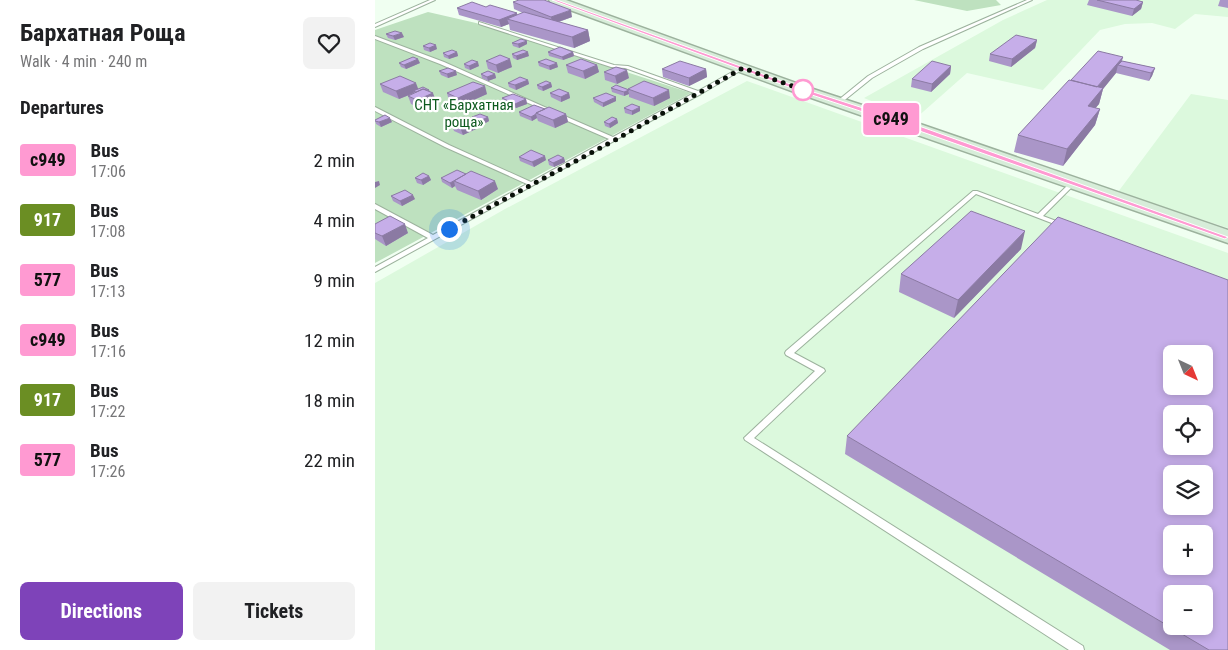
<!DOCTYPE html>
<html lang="en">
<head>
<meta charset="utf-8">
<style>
  body { margin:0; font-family:"Roboto Condensed",sans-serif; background:#f2f2f2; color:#202124; height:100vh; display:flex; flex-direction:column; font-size:19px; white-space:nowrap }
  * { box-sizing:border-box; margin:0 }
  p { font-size:16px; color:#757577 }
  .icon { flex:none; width:28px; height:28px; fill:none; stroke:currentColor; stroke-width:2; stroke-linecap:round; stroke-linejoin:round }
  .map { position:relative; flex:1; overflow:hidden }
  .sheet { display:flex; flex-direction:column; background:#fff; width:375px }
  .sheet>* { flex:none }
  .badge { padding:0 10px; border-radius:4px; font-size:18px; line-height:32px }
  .needle { width:32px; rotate:137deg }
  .buttons { position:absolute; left:788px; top:345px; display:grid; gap:10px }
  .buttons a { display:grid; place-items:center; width:50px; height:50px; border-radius:8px; background:#fff; box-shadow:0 2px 8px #0003; font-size:25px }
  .you { position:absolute; width:25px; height:25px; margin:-12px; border:4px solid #fff; border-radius:50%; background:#1a73e8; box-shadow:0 0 0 8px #1a73e833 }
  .map>.badge { position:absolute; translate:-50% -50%; box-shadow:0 0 0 2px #fff }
  h2 { padding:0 20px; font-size:19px; line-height:45px }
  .round { display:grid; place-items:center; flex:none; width:52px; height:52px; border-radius:8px; background:#f2f2f2 }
  .overview { display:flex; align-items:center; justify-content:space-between; height:85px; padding:0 20px }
  h1 { font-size:24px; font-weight:700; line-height:38px }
  .primary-button { display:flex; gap:10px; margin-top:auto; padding:10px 20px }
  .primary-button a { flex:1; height:58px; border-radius:8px; background:#7e43b9; color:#fff; font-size:20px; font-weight:700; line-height:58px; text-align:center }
  .primary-button a+a { background:#f2f2f2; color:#202124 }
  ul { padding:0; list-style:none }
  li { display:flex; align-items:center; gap:15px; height:60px; padding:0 20px }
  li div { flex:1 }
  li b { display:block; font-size:19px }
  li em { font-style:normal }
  li .badge { min-width:55px; font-weight:700; text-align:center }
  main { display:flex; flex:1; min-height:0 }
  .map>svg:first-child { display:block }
  .built { fill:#dcf9dd; fill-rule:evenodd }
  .green { fill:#bee1bf }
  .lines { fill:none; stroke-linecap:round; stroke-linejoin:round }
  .lane-casing { stroke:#9cb29d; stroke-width:2 }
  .secondary-casing { stroke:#9cb29d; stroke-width:3 }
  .lane { fill:#fff; fill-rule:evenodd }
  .secondary { fill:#d7edd9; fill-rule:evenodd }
  .wall { fill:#aa96c8 }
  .shaded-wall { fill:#8b7aa3 }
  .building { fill:#c6aee9; stroke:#8b7aa3; fill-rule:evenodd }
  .line { fill:#ff9ad2; stroke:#fff }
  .walk { stroke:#091109; stroke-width:5; stroke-dasharray:0 9 }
  .stop-dot { fill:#fff; stroke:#ff9ad2; stroke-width:2.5 }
  .labels { text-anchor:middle; stroke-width:4.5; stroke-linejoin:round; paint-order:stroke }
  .far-park-label { font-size:15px; fill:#0d5a1e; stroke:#fff }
</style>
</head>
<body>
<main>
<section class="sheet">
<div class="overview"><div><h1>Бархатная Роща</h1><p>Walk · 4 min · 240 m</p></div><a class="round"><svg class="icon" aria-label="heart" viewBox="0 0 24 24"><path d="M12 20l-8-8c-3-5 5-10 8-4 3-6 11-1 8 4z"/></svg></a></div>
<h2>Departures</h2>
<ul>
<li><span class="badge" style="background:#ff9ad2;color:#111">с949</span><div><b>Bus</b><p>17:06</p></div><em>2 min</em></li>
<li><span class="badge" style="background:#6b8e23;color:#fff">917</span><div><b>Bus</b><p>17:08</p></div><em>4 min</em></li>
<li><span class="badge" style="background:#ff9ad2;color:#111">577</span><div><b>Bus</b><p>17:13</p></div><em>9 min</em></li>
<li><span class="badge" style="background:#ff9ad2;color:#111">с949</span><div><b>Bus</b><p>17:16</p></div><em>12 min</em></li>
<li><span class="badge" style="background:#6b8e23;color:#fff">917</span><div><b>Bus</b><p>17:22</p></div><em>18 min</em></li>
<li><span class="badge" style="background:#ff9ad2;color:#111">577</span><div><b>Bus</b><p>17:26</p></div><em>22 min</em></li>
</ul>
<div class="primary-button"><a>Directions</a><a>Tickets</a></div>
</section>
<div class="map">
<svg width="853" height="650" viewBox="0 0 853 650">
  <rect width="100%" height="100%" fill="#f0fff1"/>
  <!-- built -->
  <path class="built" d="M672,0H853V17L820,14L800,29L777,23L750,24L725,30L668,90L592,73L540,119L489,98L628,20Z
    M372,81L853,253V650H0V283L130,209ZM796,354H829V386H796ZM796,414H829V446H796ZM796,474H829V506H796ZM796,534H829V566H796ZM796,594H829V626H796Z
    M816,94L853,100V228L743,192Z"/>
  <!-- green -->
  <path class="green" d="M539,0H621L626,5L592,11Z
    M53,12L101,23L316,93L0,263V30Z"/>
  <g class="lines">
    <!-- lane casing -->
    <g class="lane-casing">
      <path id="lane" d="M55,0H60L0,27V24Z
        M652,0H657L548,49L497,78L466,103L461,102L493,76L544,47Z
        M104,22L239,65L253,66L323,91L366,67L370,68L326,94L242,139V141H239L0,272V267L53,238L0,209V204L58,235L152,184L70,147L0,111V107L74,145L156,182L234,139L181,116V114H185L238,137L319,93L250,68L236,67L104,24Z
        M0,36L69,62L174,109L169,110L65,64L0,39Z
        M697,182L699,183V185L668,216L689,224L690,225L689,226L687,227L601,194L419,353L449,369L450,371L379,438L708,646L709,650H694L370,440L369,438L440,371L411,355L410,353L411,351L598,191H602L663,214L695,183Z"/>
    </g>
    <!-- secondary casing -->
    <g class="secondary-casing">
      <path id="secondary" d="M174,0H191L432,87L548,125L853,230V243L422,93L176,3Z"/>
    </g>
    <!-- lane -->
    <use href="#lane" class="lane"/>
    <!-- secondary -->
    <use href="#secondary" class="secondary"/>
  </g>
  <!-- wall -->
  <path class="wall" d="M714,0H761L768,2L766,9L757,16L712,5Z
    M845,0H853V8L843,6Z
    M138,2L197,17L184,22L213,30L215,41L199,48L135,30L134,24L126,27L84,15L82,8L111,7L142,13V15L148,13L139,9Z
    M11,34L29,37L20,40L13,38Z
    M662,40L660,48L636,67L614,61L615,54Z
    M137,43L152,44L144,48L138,46Z
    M48,46L62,49L55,52L49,50Z
    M82,52L83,56L74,59L69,57L68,53Z
    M173,52H198L199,56L188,60L174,56Z
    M137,54L154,56L142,60L138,58Z
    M748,57L747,61L780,68L777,76L774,81L741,73L728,89L724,104L720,108L725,109L720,125L688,166L639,152L643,135L696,80Z
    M111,61L137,67L123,73L113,69Z
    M163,62L183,67L175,70L164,66Z
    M24,63H45L31,69L26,67Z
    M89,64L104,66L95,70L90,68Z
    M191,65H222L224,72L210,79L193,73Z
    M576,66L575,74L556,92L536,87L537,79Z
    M287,69H331L332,77L314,86L288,77Z
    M64,71L82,75L73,78L66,75Z
    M229,72L254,78L242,84L230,80Z
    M106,74H120L121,78L113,81L107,78Z
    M153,80L154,84L141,90L134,87L133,83Z
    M176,83L177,87L168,91L163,89L162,85Z
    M5,84L55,91L61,101L45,108L36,104L33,96L39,93L24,99L8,92Z
    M236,88L253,89L295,98L279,106L254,97V94L249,96L237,92Z
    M72,93L112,94L85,106L74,101Z
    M175,93H194L195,98L186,102L176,97Z
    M127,98L151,99L152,104L141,108L128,102Z
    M218,98L241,101L228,107L219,102Z
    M249,108L265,111L257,115L250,113Z
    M170,109L191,114L193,122L180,128L163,121L162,118L157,121L145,116L144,112Z
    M97,117H113L114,121L107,125L99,122Z
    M242,119L243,123L235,128L230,126L229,122Z
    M0,120L17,122L6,127L1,124Z
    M76,123L101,129L88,135L79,131Z
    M144,157L171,160L159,167L145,161Z
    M189,158L190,162L179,167L174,165L173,160Z
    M91,174L123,189L106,200L82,190L80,186L77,188L67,182L66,178Z
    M54,176L56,180L48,185L42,183L40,178Z
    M16,196L40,199L27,206L18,201Z
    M0,224L33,233L11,246L0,239Z
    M646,249L579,318L524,292L526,274Z
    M472,436L853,650H795L470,454Z"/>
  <!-- shaded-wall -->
  <path class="shaded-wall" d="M768,2L766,9L757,16L759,9Z
    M196,10L197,17L177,24L176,17Z
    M142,13L143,21L132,19L134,24L126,27L124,20Z
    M213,30L215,41L199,48L197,37Z
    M27,33L29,37L20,40L18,36Z
    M662,40L660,48L636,67L637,59Z
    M152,41V44L144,48L143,44Z
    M61,45L62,49L55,52L54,48Z
    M82,52L83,56L74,59L73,56Z
    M153,52L154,56L142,60L141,56Z
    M198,52L199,56L188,60L187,57Z
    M748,57L745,65H743L741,73L728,89L724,104L709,122L713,106L720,90Z
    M43,59L45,63L31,69L29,65Z
    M135,59L137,67L123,73L121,65Z
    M103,62L104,66L95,70L94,66Z
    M182,63L183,67L175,70L174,66Z
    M222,65L224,72L210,79L208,71Z
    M576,66L575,74L556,92L557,84Z
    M780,68L777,76L774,81L776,73Z
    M331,69L332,77L314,86V78Z
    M252,70L254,78L242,84L240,76Z
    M81,71L82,75L73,78L72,74Z
    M120,74L121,78L113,81L112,77Z
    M153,80L154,84L141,90L140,85Z
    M41,83L44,91H38L39,93L24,99L21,91Z
    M176,83L177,87L168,91L167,87Z
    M110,86L112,94L85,106L83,98Z
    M54,90L56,94L58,93L61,101L45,108L42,100Z
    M253,90L254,94L249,96V92Z
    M294,90L295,98L279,106L278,98Z
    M194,93L195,98L186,102V97Z
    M241,97V101L228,107V103Z
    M151,99L152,104L141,108L140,104Z
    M265,107V111L257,115V111Z
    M725,109L720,125L688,166L692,149Z
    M161,114L162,118L157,121L156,117Z
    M191,114L193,122L180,128L178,120Z
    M113,117L114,121L107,125L105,121Z
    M15,118L17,122L6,127L4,122Z
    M242,119L243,123L235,128L234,124Z
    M98,121L101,129L88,135L85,127Z
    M170,156L171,160L159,167L157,162Z
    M189,158L190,162L179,167L178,163Z
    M54,176L56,180L48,185L46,180Z
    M4,181L5,185L0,188V182Z
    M79,181L80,186L77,188L75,183Z
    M120,181L123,189L106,200L103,191Z
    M38,195L40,199L27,206L25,201Z
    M30,224L33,233L11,246L7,236Z
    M650,231L646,249L579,318L583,300Z"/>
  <!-- building -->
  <path class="building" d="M144,0H169L196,10L176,17L138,2Z
    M722,0H761L768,2L759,9Z
    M97,2L111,7L115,5L142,13L124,20L82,8Z
    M149,12L213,30L197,37L132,19Z
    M20,31L27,33L18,36L11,34Z
    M641,35L662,40L637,59L615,54Z
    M146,39L152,41L143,44L137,43Z
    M55,43L61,45L54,48L48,46Z
    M185,47L198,52L187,57L173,52Z
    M77,50L82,52L73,56L68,53Z
    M148,50L153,52L141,56L137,54Z
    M723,51L748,57L722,87L696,80Z
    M125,55L135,59L121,65L111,61Z
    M38,57L43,59L29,65L24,63Z
    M171,59L182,63L174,66L163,62Z
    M206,59L222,65L208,71L191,65Z
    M97,60L103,62L94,66L89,64Z
    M305,61L331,69L314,78L287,69Z
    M557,61L576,66L557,84L537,79Z
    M747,61L780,68L776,73L743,65Z
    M241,67L252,70L240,76L229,72Z
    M73,68L81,71L72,74L64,71Z
    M113,71L120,74L112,77L106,74Z
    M25,76L41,83L21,91L5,84Z
    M145,77L153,80L140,85L133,83Z
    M694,80L728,88L713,106L725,109L692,149L643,135Z
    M171,81L176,83L167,87L162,85Z
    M269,81L294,90L278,98L253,89Z
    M98,82L110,86L83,98L72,93Z
    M241,85L254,90L249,92L236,88Z
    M48,87L54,90H52L48,89L41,92L38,91Z
    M48,89L58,93L42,100L33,96Z
    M184,89L194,93L186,97L175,93Z
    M231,93L241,97L228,103L218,98Z
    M138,94L151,99L140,104L127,98Z
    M257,104L265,107L257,111L249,108Z
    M159,105L170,109L161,113V114L156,117L144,112Z
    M174,107L191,114L178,120L161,113Z
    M105,114L113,117L105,121L97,117Z
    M10,115L15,118L4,122L0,121V120Z
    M89,117L98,121L85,127L76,123Z
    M237,117L242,119L234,124L229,122Z
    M156,150L170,156L157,162L144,157Z
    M183,155L189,158L178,163L173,160Z
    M82,170L91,174L75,183L66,178Z
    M96,171L120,181L103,191L79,181Z
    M48,173L54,176L46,180L40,178Z
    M30,190L38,195L25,201L16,196Z
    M596,211L650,231L583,300L526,274Z
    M15,216L30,224L7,236L0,233V224Z
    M683,217L853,280V650H834L472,436ZM796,354H829V386H796ZM796,414H829V446H796ZM796,474H829V506H796ZM796,534H829V566H796ZM796,594H829V626H796Z"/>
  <!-- line -->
  <path class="line" d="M177,0H182L429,89L544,126L853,237L850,239L539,129L425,91Z"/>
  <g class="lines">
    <!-- walk -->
    <path class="walk" d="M74,229L240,140L368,68L428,90"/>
  </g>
  <!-- markers -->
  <circle class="stop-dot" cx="428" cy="90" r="10"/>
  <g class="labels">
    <!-- far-park labels -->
    <g class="far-park-label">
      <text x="89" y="110">СНТ «Бархатная<tspan x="89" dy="17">роща»</tspan></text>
    </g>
  </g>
</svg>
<div class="buttons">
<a><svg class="needle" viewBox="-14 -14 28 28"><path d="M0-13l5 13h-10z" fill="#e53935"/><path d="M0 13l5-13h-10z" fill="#757577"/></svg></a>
<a><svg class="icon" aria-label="locate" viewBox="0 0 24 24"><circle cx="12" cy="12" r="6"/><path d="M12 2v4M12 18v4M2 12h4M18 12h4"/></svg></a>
<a><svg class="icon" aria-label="layers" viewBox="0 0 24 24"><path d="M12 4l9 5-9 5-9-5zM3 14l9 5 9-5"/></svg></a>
<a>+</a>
<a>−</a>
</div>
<div class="you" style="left:74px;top:229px"></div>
<b class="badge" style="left:516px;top:119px;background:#ff9ad2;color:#111">с949</b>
</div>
</main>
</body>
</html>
